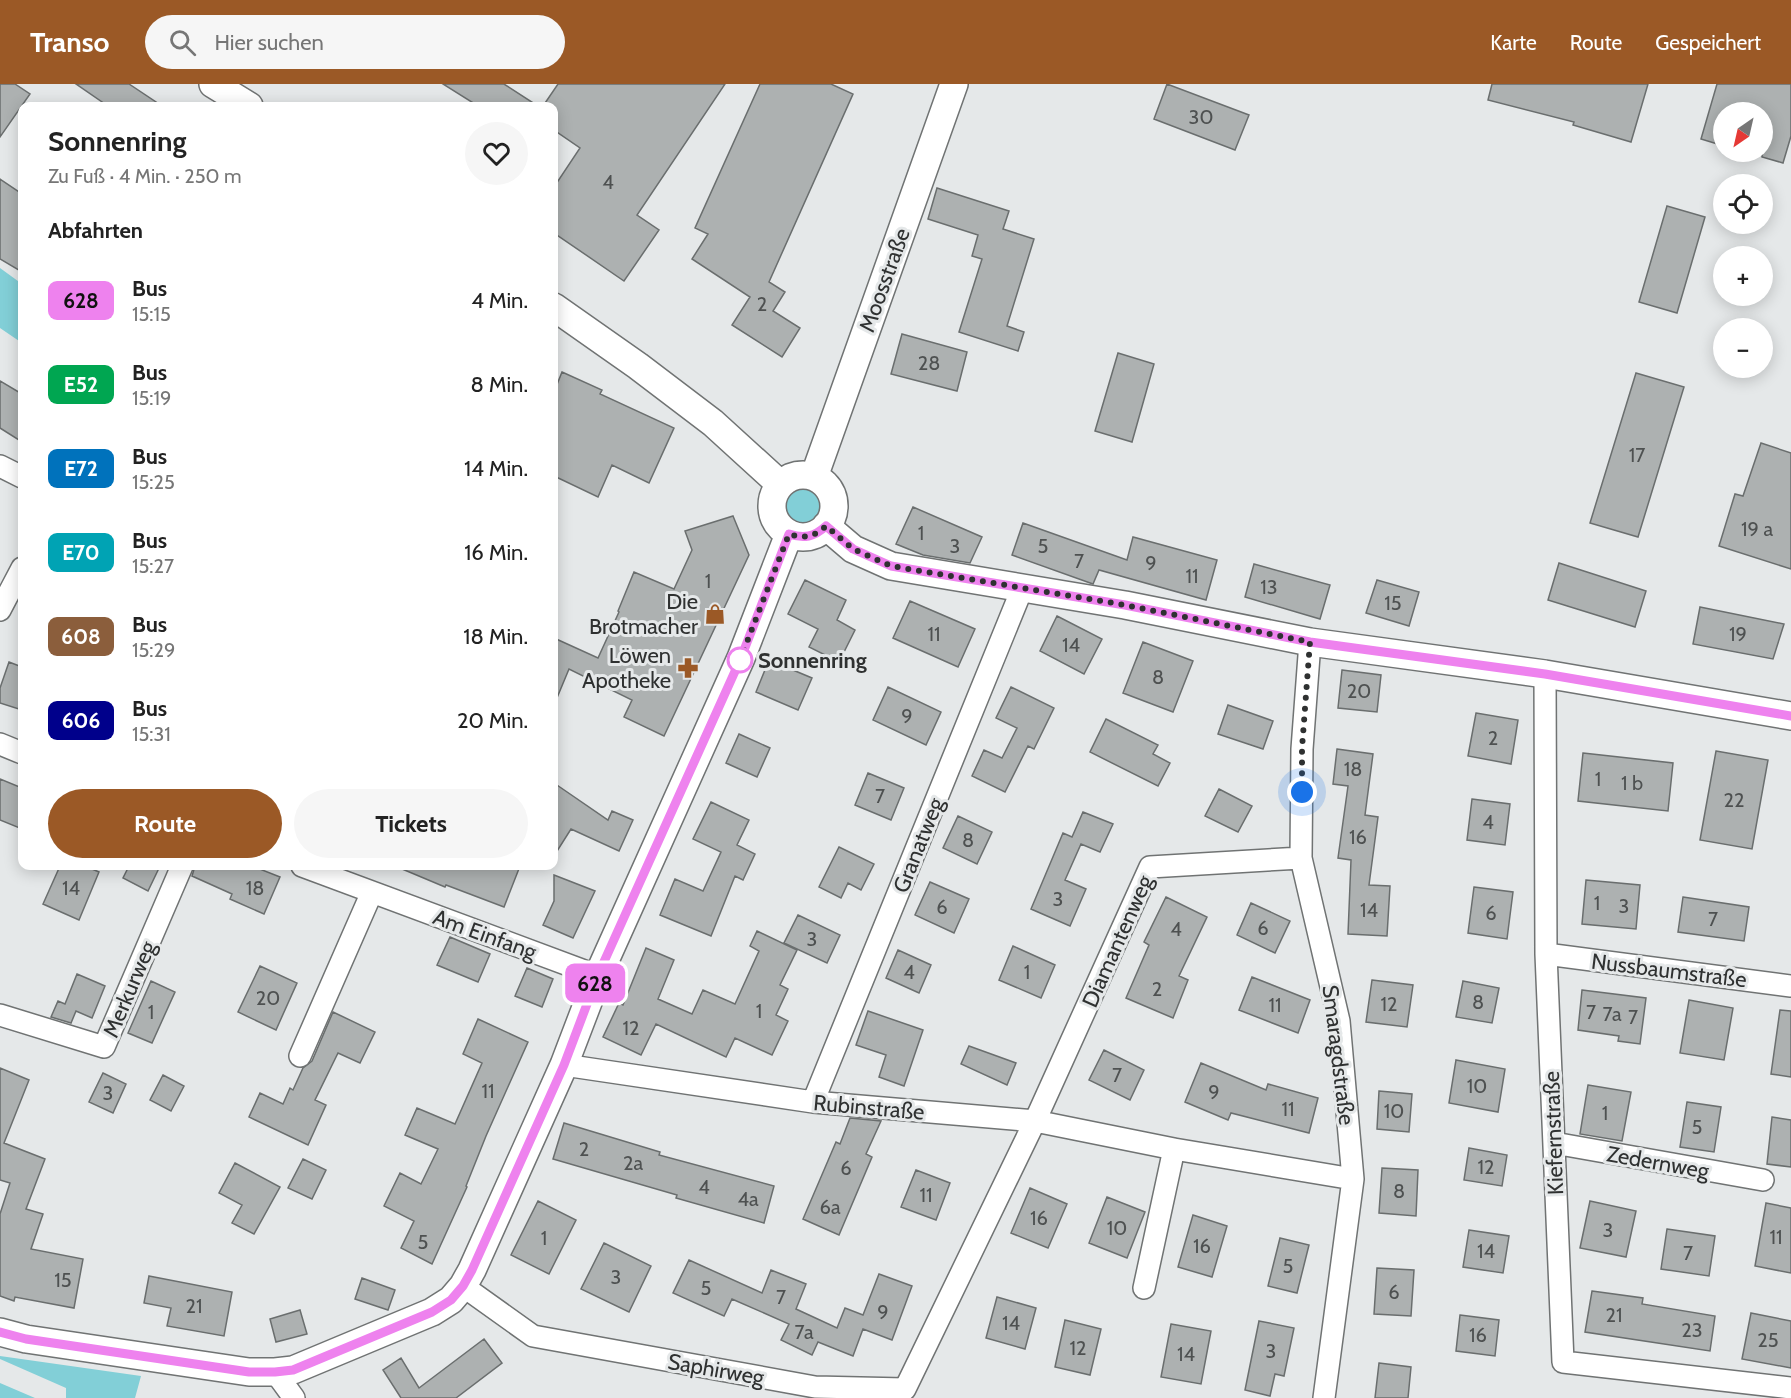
<!DOCTYPE html>
<html lang="de">
<head>
<meta charset="utf-8">
<style>
  body { margin:0; font-family:Cabin,sans-serif; background:#f6f6f6; color:#222; height:100vh; display:flex; flex-direction:column; font-size:22px; white-space:nowrap }
  * { box-sizing:border-box; margin:0 }
  p { font-size:20px; color:#767676 }
  .icon { flex:none; width:33px; height:33px; fill:none; stroke:currentColor; stroke-width:2; stroke-linecap:round; stroke-linejoin:round }
  .map { position:relative; flex:1; overflow:hidden }
  .drawer { position:absolute; left:18px; top:18px; width:540px; height:768px; display:flex; flex-direction:column; background:#fff; border-radius:12px; box-shadow:0 3px 15px #0003 }
  .drawer>* { flex:none }
  .badge { padding:0 12px; border-radius:9px; font-size:21px; line-height:39px }
  .needle { width:39px; rotate:214deg }
  .fabs { position:absolute; left:1713px; top:18px; display:grid; gap:12px }
  .fabs a { display:grid; place-items:center; width:60px; height:60px; border-radius:50%; background:#fff; box-shadow:0 3px 15px #0003; font-size:30px }
  .you { position:absolute; width:30px; height:30px; margin:-15px; border:4px solid #fff; border-radius:50%; background:#1a73e8; box-shadow:0 0 0 9px #1a73e833 }
  .map>.badge { position:absolute; translate:-50% -50%; box-shadow:0 0 0 3px #fff }
  h2 { padding:0 30px; font-size:22px; line-height:54px }
  .round { display:grid; place-items:center; flex:none; width:63px; height:63px; border-radius:32px; background:#f6f6f6 }
  .overview { display:flex; align-items:center; justify-content:space-between; height:102px; padding:0 30px }
  h1 { font-size:28px; font-weight:700; line-height:45px }
  .cta { display:flex; gap:12px; margin-top:auto; padding:12px 30px }
  .cta a { flex:1; height:69px; border-radius:36px; background:#9b5926; color:#fff; font-size:24px; font-weight:700; line-height:69px; text-align:center }
  .cta a+a { background:#f6f6f6; color:#222 }
  ul { padding:0; list-style:none }
  li { display:flex; align-items:center; gap:18px; height:84px; padding:0 30px }
  li div { flex:1 }
  li b { display:block; font-size:22px }
  li em { font-style:normal }
  li .badge { min-width:66px; font-weight:700; text-align:center }
  header { display:flex; align-items:center; gap:36px; box-sizing:border-box; height:84px; padding:0 30px; background:#9b5926; color:#fff }
  header strong { font-size:28px }
  nav { display:flex; gap:33px; margin-inline-start:auto; font-size:21px }
  .search { width:420px; height:54px; background:#f6f6f6; display:flex; align-items:center; gap:15px; box-sizing:border-box; padding:0 21px; border-radius:33px; color:#767676; font-size:22px }
  .map>svg:first-child { display:block }
  .green { fill:#82cfd7 }
  .building { fill:#adb1b1; stroke:#6a6e6e; stroke-width:1.5 }
  .lines { fill:none; stroke-linecap:round; stroke-linejoin:round }
  .minor-casing { stroke:#707373; stroke-width:24 }
  .tertiary-casing { stroke:#707373; stroke-width:30 }
  .minor { stroke:#fff; stroke-width:21 }
  .tertiary { stroke:#fff; stroke-width:27 }
  .line-casing { stroke:#fff; stroke-width:14 }
  .line { stroke:#ee82ee; stroke-width:9 }
  .walk { stroke:#2f3131; stroke-width:6; stroke-dasharray:0 10.8 }
  .stop-dot { fill:#fff; stroke:#ee82ee; stroke-width:3 }
  .labels { text-anchor:middle; stroke-width:6; stroke-linejoin:round; paint-order:stroke }
  .number-label { font-size:20px; fill:#4e5151 }
  .street-label { font-size:22px; fill:#2f3131; stroke:#e5e8e9 }
  .poi-label { font-size:22px; fill:#2f3131; stroke:#e5e8e9; text-anchor:end }
  .stop-label { font-size:22px; font-weight:bold; fill:#2f3131; stroke:#e5e8e9; text-anchor:start }
</style>
</head>
<body>
<header>
<strong>Transo</strong>
<div class="search"><svg class="icon" aria-label="search" viewBox="0 0 24 24"><circle cx="10" cy="10" r="6"/><path d="M15 15l6 6"/></svg>Hier suchen</div>
<nav><a>Karte</a><a>Route</a><a>Gespeichert</a></nav>
</header>
<div class="map">
<svg width="1791" height="1314" viewBox="0 0 1791 1314">
  <rect width="100%" height="100%" fill="#e5e8e9"/>
  <!-- green -->
  <path class="green" d="M0,184L22,200V259L0,244Z
    M781 421a21 21 0 1 1 42 0a21 21 0 1 1-42 0Z
    M0,1272L141,1292L135,1314H66V1304L0,1275Z
    M0,1299L35,1314H0Z"/>
  <!-- building -->
  <path class="building" d="M0,0H15L30,10L0,53Z
    M76,0H129L162,22H108Z
    M443,0H504L538,22H478Z
    M558,0H725L637,131L659,146L624,197L554,149V103L580,64L554,46V22H543Z
    M760,0H831L853,10L769,198L785,208L773,227L800,244L782,273L732,241L750,213L692,175L708,150L695,144Z
    M1167,0L1249,31L1235,66L1154,35Z
    M1492,0H1648L1631,58L1573,41L1574,38L1488,16Z
    M1717,0H1791V52L1783,79L1762,73V28H1724V62L1701,55Z
    M0,95L22,110V188L0,175Z
    M937,104L1009,127L1003,145L1034,155L1007,242L1024,248L1018,267L959,248L982,175L972,172L978,151L928,135Z
    M1667,122L1705,133L1677,229L1639,218Z
    M902,250L967,268L957,307L891,290Z
    M1118,269L1154,280L1132,358L1095,347Z
    M562,288L602,306L600,310L674,344L649,399L612,381L598,413L554,392V308Z
    M1636,289L1684,303L1638,453L1590,439Z
    M0,297L22,310V358L0,344Z
    M1761,359L1791,369V485L1719,462L1735,410L1743,412Z
    M913,423L982,453L970,479L923,471L896,460Z
    M733,432L749,471L664,652L624,633L632,616L569,585L554,621V554L598,574L619,528L618,527L634,488L674,505L692,466L685,447Z
    M1023,439L1127,476L1133,453L1217,476L1206,516L1099,486L1093,500L1012,471Z
    M1559,479L1646,507L1635,543L1548,516Z
    M1254,480L1330,501L1320,535L1245,513Z
    M805,496L846,516L837,536L855,546L839,578L809,563L818,545L788,530Z
    M1377,496L1419,508L1409,542L1366,529Z
    M910,517L975,545L958,583L893,554Z
    M1700,523L1784,540L1773,575L1693,560Z
    M1057,532L1102,555L1084,590L1040,567Z
    M1143,558L1193,577L1173,628L1123,609Z
    M769,576L812,594L798,626L756,608Z
    M9,578L22,583V626L0,619V604Z
    M1342,586L1381,591L1377,628L1338,624Z
    M888,603L941,628L926,661L873,636Z
    M1011,603L1054,624L1034,665L1028,662L1005,708L972,692L984,666L1002,674L1017,644L996,634Z
    M1228,621L1273,637L1263,665L1218,650Z
    M1476,629L1518,636L1511,680L1468,672Z
    M1106,635L1158,661L1153,670L1170,679L1158,702L1090,668Z
    M739,650L770,664L757,693L726,679Z
    M1337,665L1373,670L1365,731L1378,733L1369,801L1390,802L1387,852L1348,850L1351,776L1338,774L1348,702L1333,700Z
    M1716,667L1768,676L1752,765L1700,756Z
    M1583,669L1673,679L1668,727L1578,717Z
    M868,689L904,704L891,736L855,721Z
    M0,695L22,704V745L0,736Z
    M554,699L608,736L612,727L633,736L619,767L571,745L554,772Z
    M1219,705L1252,722L1238,748L1205,732Z
    M1472,715L1510,720L1505,761L1467,756Z
    M711,718L749,736L737,761L755,770L743,796L735,792L711,852L660,831L675,795L703,807L721,768L693,755Z
    M1083,728L1113,740L1100,768L1081,760L1065,796L1086,805L1070,842L1031,825L1063,749L1072,753Z
    M958,732L992,748L977,780L943,764Z
    M839,763L874,780L861,806L848,799L841,814L819,803Z
    M60,782H85L99,788L79,836L43,820Z
    M129,782H160L148,807L123,794Z
    M195,782H252L280,793L264,830L230,815L232,810L192,792Z
    M395,782H520L504,823L446,801L445,803Z
    M554,791L595,807L573,854L543,841L554,817Z
    M1586,796L1640,801L1636,845L1582,840Z
    M930,798L969,815L954,849L915,831Z
    M1474,803L1513,808L1507,855L1468,849Z
    M1166,813L1207,833L1179,892L1188,896L1173,934L1126,914L1149,861L1144,858Z
    M1683,813L1749,823L1744,857L1678,848Z
    M1251,819L1290,837L1275,869L1237,851Z
    M798,831L840,851L827,879L784,859Z
    M757,847L797,866L780,901L788,905L776,931L788,937L772,971L735,954L726,973L656,940L641,971L603,953L619,919L623,921L646,864L674,876L658,915L692,930L703,906L735,920L759,867L750,862Z
    M450,853L490,870L478,898L437,881Z
    M1013,862L1055,881L1041,914L999,896Z
    M898,866L931,881L919,909L886,894Z
    M260,882L297,899L276,946L238,928Z
    M527,884L553,895L542,923L515,912Z
    M77,890L105,902L92,934L76,927L71,939L51,933L58,917L65,920Z
    M1252,893L1310,916L1298,949L1239,926Z
    M1372,896L1413,901L1407,943L1366,938Z
    M151,897L175,908L152,959L128,949Z
    M1463,897L1499,904L1492,939L1456,933Z
    M1582,906L1646,914L1640,960L1618,957L1619,952L1578,946Z
    M1689,916L1733,924L1724,976L1680,969Z
    M1780,926L1791,927V993L1771,990Z
    M868,927L923,946L904,1002L879,993L886,971L856,961Z
    M333,928L375,948L360,979L338,969L315,1016L326,1021L308,1061L249,1033L260,1009L283,1020L290,1004L293,1006L303,984L312,977Z
    M478,935L528,958L486,1052L466,1102L467,1103L432,1180L401,1164L414,1137L384,1122L400,1089L421,1100L438,1065L405,1051L417,1024L455,1040L482,979L463,970Z
    M969,962L1016,979L1007,1001L961,980Z
    M1104,966L1144,986L1130,1016L1089,996Z
    M1456,976L1505,985L1498,1028L1449,1019Z
    M1201,979L1266,1006L1268,1000L1318,1014L1309,1049L1231,1029L1228,1036L1185,1018Z
    M0,984L29,996L4,1059L45,1075L26,1125L43,1130L31,1165L83,1175L74,1224L15,1213L14,1217L0,1212V1130L10,1099L0,1096Z
    M103,989L126,1000L113,1029L89,1018Z
    M163,991L184,1002L171,1027L150,1016Z
    M1588,1001L1631,1008L1622,1057L1580,1050Z
    M1379,1007L1412,1010L1409,1048L1377,1045Z
    M1687,1018L1721,1023L1714,1068L1680,1063Z
    M1772,1033L1791,1036V1083L1767,1080Z
    M850,1034L881,1037L866,1070L872,1073L839,1151L803,1135L836,1058L840,1060Z
    M564,1039L660,1068L659,1071L774,1102L764,1139L676,1114L677,1111L553,1075Z
    M1469,1064L1507,1071L1502,1102L1464,1096Z
    M303,1075L326,1086L312,1115L288,1104Z
    M235,1079L280,1103L254,1150L232,1139L242,1121L219,1109Z
    M1382,1084L1418,1086L1416,1132L1379,1129Z
    M916,1086L950,1099L936,1136L901,1123Z
    M1030,1104L1067,1120L1048,1164L1011,1149Z
    M1107,1113L1145,1128L1127,1174L1089,1159Z
    M538,1117L576,1136L549,1190L511,1171Z
    M1590,1117L1636,1127L1626,1173L1580,1164Z
    M1766,1119L1791,1124V1189L1755,1182Z
    M1193,1131L1227,1142L1212,1193L1178,1183Z
    M1667,1145L1715,1152L1709,1192L1661,1185Z
    M1469,1146L1509,1152L1503,1189L1463,1183Z
    M1280,1154L1309,1161L1297,1209L1268,1202Z
    M604,1159L651,1182L629,1228L581,1205Z
    M689,1176L762,1209L771,1186L806,1200L796,1225L837,1244L845,1224L863,1231L879,1190L912,1202L892,1256L863,1245L853,1272L818,1258L812,1271L781,1256L789,1240L732,1215L724,1232L673,1209Z
    M1377,1184L1414,1186L1411,1232L1374,1230Z
    M149,1192L232,1208L224,1252L167,1242L171,1224L144,1219Z
    M362,1194L395,1206L388,1226L355,1215Z
    M1592,1207L1643,1214L1642,1220L1715,1232L1710,1267L1585,1248Z
    M997,1213L1036,1224L1025,1265L986,1254Z
    M300,1226L307,1250L276,1258L270,1235Z
    M1751,1229L1791,1237V1284L1742,1275Z
    M1460,1231L1499,1236L1495,1272L1456,1267Z
    M1065,1236L1101,1245L1090,1291L1055,1283Z
    M1259,1237L1294,1244L1284,1292L1275,1290L1270,1312L1245,1306Z
    M1171,1240L1211,1247L1201,1300L1161,1293Z
    M484,1255L502,1279L456,1314H401L383,1286L401,1274L419,1304Z
    M1379,1279L1411,1283L1408,1314H1375Z"/>
  <g class="lines">
    <!-- minor casing -->
    <g class="minor-casing">
      <path id="minor" d="M0,382L22,393
        M0,526L22,484
        M1310,558L1302,665L1301,774L1339,937L1353,1095L1324,1314
        M1545,590L1546,870L1563,1278L1791,1304
        M0,660L22,669
        M302,782L598,892
        M1546,870L1791,902
        M0,931L104,963L182,782
        M300,972L372,808
        M564,981L813,1018L1035,1037L1174,1065L1353,1095
        M813,1018L1022,505
        M1554,1059L1763,1096
        M463,1202L533,1252L815,1303L905,1305L1035,1037L1150,783L1301,774
        M1144,1204L1174,1065
        M275,1288L294,1314"/>
    </g>
    <!-- tertiary casing -->
    <g class="tertiary-casing">
      <path id="tertiary" d="M213,0L249,22
        M554,223L638,282L713,339L780,400
        M772 422a31 31 0 1 1 62 0a31 31 0 1 1-62 0Z
        M814,393L954,0
        M826,442L853,465L891,482L1125,521L1310,558L1545,590L1791,632
        M0,1248L26,1255L249,1288H275L293,1286L432,1228L451,1216L463,1202L472,1186L564,981L598,892L741,574L789,450"/>
    </g>
    <!-- minor -->
    <use href="#minor" class="minor"/>
    <!-- tertiary -->
    <use href="#tertiary" class="tertiary"/>
  </g>
  <g class="lines">
    <!-- line casing -->
    <g class="line-casing">
      <path id="line" d="M0,1248L26,1255L249,1288H275L293,1286L432,1228L451,1216L463,1202L472,1186L564,981L598,891L741,574L789,450C804,455 814,453 826,442L853,465L891,482L1125,521L1310,558L1545,590L1791,632"/>
    </g>
    <!-- line -->
    <use href="#line" class="line"/>
    <!-- walk -->
    <path class="walk" d="M740,576L789,450C804,455 814,453 826,442L853,465L891,482L1125,521L1310,558L1302,664V708"/>
  </g>
  <!-- icons -->
  <defs>
    <g id="shop-bare" transform="scale(1.62)"><path d="M-5-2.5h2.3a2.7 3.5 0 0 1 5.4 0H5L5.5 6h-11ZM-1.5-2.5h3a1.5 2.3 0 0 0-3 0Z" fill="#9b5926" stroke="#e5e8e9" stroke-width="2.5" paint-order="stroke"/></g>
    <g id="pharmacy-bare" transform="scale(1.62)"><path d="M-2-6h4v4h4v4h-4v4h-4v-4h-4v-4h4Z" fill="#9b5926" stroke="#e5e8e9" stroke-width="2.5" paint-order="stroke"/></g>
  </defs>
  <g fill-rule="evenodd">
    <use href="#shop-bare" x="715" y="530"/>
    <use href="#pharmacy-bare" x="688" y="584"/>
  </g>
  <!-- markers -->
  <circle class="stop-dot" cx="740" cy="576" r="12"/>
  <g class="labels">
    <!-- number labels -->
    <g class="number-label">
      <text x="1201" y="40">30</text>
      <text x="608" y="105">4</text>
      <text x="762" y="227">2</text>
      <text x="929" y="286">28</text>
      <text x="1637" y="378">17</text>
      <text x="1757" y="452">19 a</text>
      <text x="921" y="456">1</text>
      <text x="955" y="469">3</text>
      <text x="1043" y="469">5</text>
      <text x="1079" y="484">7</text>
      <text x="1151" y="486">9</text>
      <text x="1192" y="499">11</text>
      <text x="708" y="504">1</text>
      <text x="1269" y="510">13</text>
      <text x="1393" y="526">15</text>
      <text x="934" y="557">11</text>
      <text x="1738" y="557">19</text>
      <text x="1071" y="568">14</text>
      <text x="1158" y="600">8</text>
      <text x="1359" y="614">20</text>
      <text x="907" y="639">9</text>
      <text x="1493" y="661">2</text>
      <text x="1353" y="692">18</text>
      <text x="1598" y="702">1</text>
      <text x="1632" y="706">1 b</text>
      <text x="880" y="719">7</text>
      <text x="1734" y="723">22</text>
      <text x="1488" y="745">4</text>
      <text x="1358" y="760">16</text>
      <text x="968" y="763">8</text>
      <text x="71" y="811">14</text>
      <text x="255" y="811">18</text>
      <text x="1058" y="822">3</text>
      <text x="1597" y="826">1</text>
      <text x="1624" y="829">3</text>
      <text x="942" y="830">6</text>
      <text x="1369" y="833">14</text>
      <text x="1491" y="836">6</text>
      <text x="1713" y="842">7</text>
      <text x="1263" y="851">6</text>
      <text x="1176" y="852">4</text>
      <text x="812" y="862">3</text>
      <text x="909" y="895">4</text>
      <text x="1027" y="895">1</text>
      <text x="1157" y="912">2</text>
      <text x="268" y="921">20</text>
      <text x="1478" y="925">8</text>
      <text x="1389" y="927">12</text>
      <text x="1275" y="928">11</text>
      <text x="759" y="934">1</text>
      <text x="151" y="935">1</text>
      <text x="1591" y="935">7</text>
      <text x="1612" y="937">7a</text>
      <text x="1633" y="940">7</text>
      <text x="631" y="951">12</text>
      <text x="1117" y="998">7</text>
      <text x="1477" y="1009">10</text>
      <text x="488" y="1014">11</text>
      <text x="1214" y="1015">9</text>
      <text x="108" y="1016">3</text>
      <text x="1288" y="1032">11</text>
      <text x="1394" y="1034">10</text>
      <text x="1605" y="1036">1</text>
      <text x="1697" y="1050">5</text>
      <text x="584" y="1072">2</text>
      <text x="633" y="1086">2a</text>
      <text x="1486" y="1090">12</text>
      <text x="846" y="1091">6</text>
      <text x="704" y="1110">4</text>
      <text x="1399" y="1114">8</text>
      <text x="926" y="1118">11</text>
      <text x="748" y="1122">4a</text>
      <text x="830" y="1130">6a</text>
      <text x="1039" y="1141">16</text>
      <text x="1117" y="1151">10</text>
      <text x="1608" y="1153">3</text>
      <text x="1776" y="1160">11</text>
      <text x="544" y="1161">1</text>
      <text x="423" y="1165">5</text>
      <text x="1202" y="1169">16</text>
      <text x="1486" y="1174">14</text>
      <text x="1688" y="1176">7</text>
      <text x="1288" y="1189">5</text>
      <text x="616" y="1200">3</text>
      <text x="63" y="1203">15</text>
      <text x="706" y="1211">5</text>
      <text x="1394" y="1215">6</text>
      <text x="781" y="1220">7</text>
      <text x="194" y="1229">21</text>
      <text x="883" y="1235">9</text>
      <text x="1614" y="1238">21</text>
      <text x="1011" y="1246">14</text>
      <text x="1692" y="1253">23</text>
      <text x="804" y="1255">7a</text>
      <text x="1478" y="1258">16</text>
      <text x="1768" y="1263">25</text>
      <text x="1078" y="1271">12</text>
      <text x="1271" y="1274">3</text>
      <text x="1186" y="1277">14</text>
    </g>
    <!-- street labels -->
    <g class="street-label">
      <text transform="translate(884 196) rotate(-70)" y="8">Moosstraße</text>
      <text transform="translate(918 761) rotate(-68)" y="8">Granatweg</text>
      <text transform="translate(485 850) rotate(20)" y="8">Am Einfang</text>
      <text transform="translate(1117 857) rotate(-66)" y="8">Diamantenweg</text>
      <text transform="translate(1669 886) rotate(7)" y="8">Nussbaumstraße</text>
      <text transform="translate(129 905) rotate(-67)" y="8">Merkurweg</text>
      <text transform="translate(1339 971) rotate(83)" y="8">Smaragdstraße</text>
      <text transform="translate(869 1023) rotate(5)" y="8">Rubinstraße</text>
      <text transform="translate(1553 1049) rotate(-92)" y="8">Kiefernstraße</text>
      <text transform="translate(1658 1078) rotate(10)" y="8">Zedernweg</text>
      <text transform="translate(716 1285) rotate(10)" y="8">Saphirweg</text>
    </g>
    <!-- poi labels -->
    <g class="poi-label">
      <text x="698" y="525">Die<tspan x="698" dy="25">Brotmacher</tspan></text>
      <text x="671" y="579">Löwen<tspan x="671" dy="25">Apotheke</tspan></text>
    </g>
    <!-- stop labels -->
    <g class="stop-label">
      <text x="758" y="584">Sonnenring</text>
    </g>
  </g>
</svg>
<div class="fabs">
<a><svg class="needle" viewBox="-14 -14 28 28"><path d="M0-13l5 13h-10z" fill="#e53935"/><path d="M0 13l5-13h-10z" fill="#767676"/></svg></a>
<a><svg class="icon" aria-label="locate" viewBox="0 0 24 24"><circle cx="12" cy="12" r="6"/><path d="M12 2v4M12 18v4M2 12h4M18 12h4"/></svg></a>
<a>+</a>
<a>−</a>
</div>
<div class="you" style="left:1302px;top:708px"></div>
<b class="badge" style="left:595px;top:899px;background:#ee82ee;color:#111">628</b>
<section class="drawer">
<div class="overview"><div><h1>Sonnenring</h1><p>Zu Fuß · 4 Min. · 250 m</p></div><a class="round"><svg class="icon" aria-label="heart" viewBox="0 0 24 24"><path d="M12 20l-8-8c-3-5 5-10 8-4 3-6 11-1 8 4z"/></svg></a></div>
<h2>Abfahrten</h2>
<ul>
<li><span class="badge" style="background:#ee82ee;color:#111">628</span><div><b>Bus</b><p>15:15</p></div><em>4 Min.</em></li>
<li><span class="badge" style="background:#00a651;color:#fff">E52</span><div><b>Bus</b><p>15:19</p></div><em>8 Min.</em></li>
<li><span class="badge" style="background:#0072bc;color:#fff">E72</span><div><b>Bus</b><p>15:25</p></div><em>14 Min.</em></li>
<li><span class="badge" style="background:#00a3b4;color:#fff">E70</span><div><b>Bus</b><p>15:27</p></div><em>16 Min.</em></li>
<li><span class="badge" style="background:#8b5e3c;color:#fff">608</span><div><b>Bus</b><p>15:29</p></div><em>18 Min.</em></li>
<li><span class="badge" style="background:#00008b;color:#fff">606</span><div><b>Bus</b><p>15:31</p></div><em>20 Min.</em></li>
</ul>
<div class="cta"><a>Route</a><a>Tickets</a></div>
</section>
</div>
</body>
</html>
